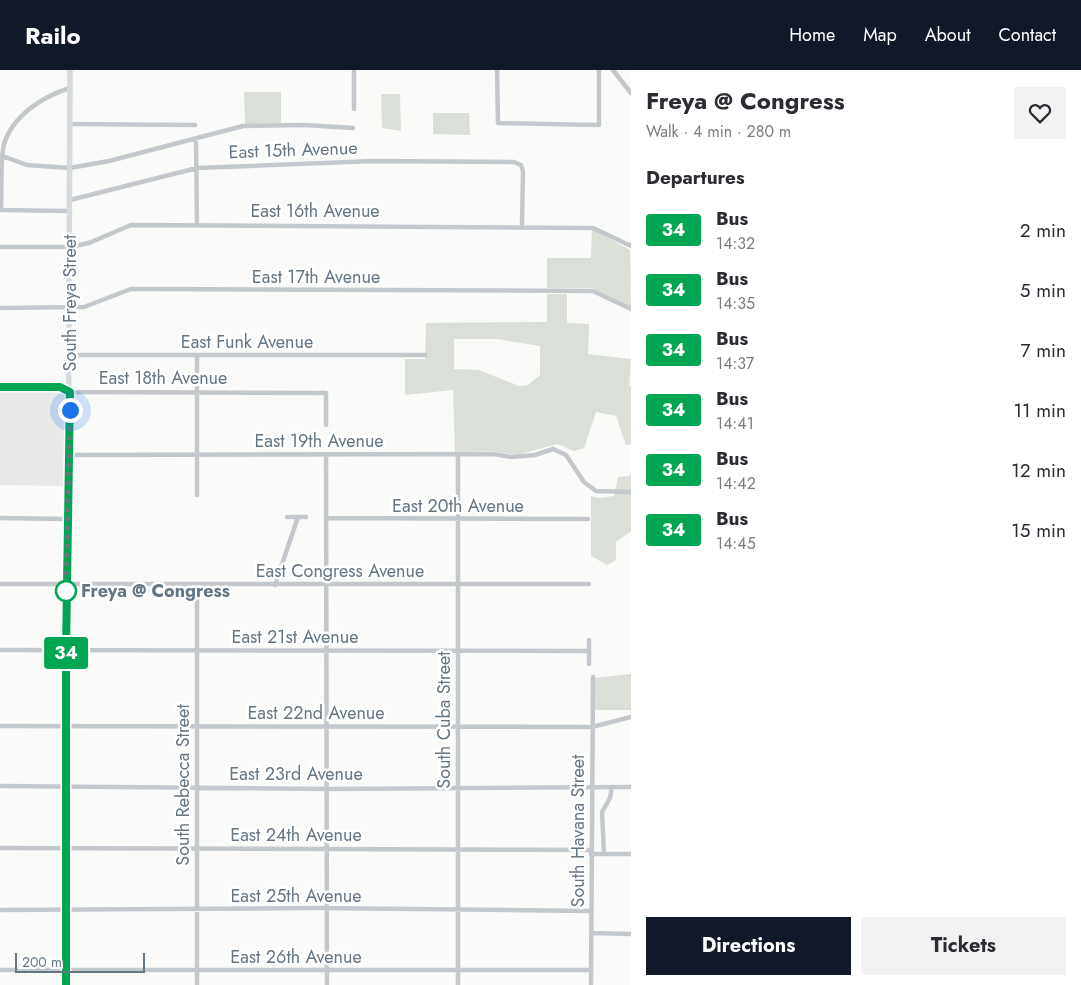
<!DOCTYPE html>
<html lang="en">
<head>
<meta charset="utf-8">
<style>
  body { margin:0; font-family:Jost,sans-serif; background:#f2f2f3; color:#2b2b33; height:100vh; display:flex; flex-direction:column; font-size:19px; white-space:nowrap }
  * { box-sizing:border-box; margin:0 }
  p { font-size:16px; color:#7c7c81 }
  .icon { flex:none; width:28px; height:28px; fill:none; stroke:currentColor; stroke-width:2; stroke-linecap:round; stroke-linejoin:round }
  .map { position:relative; flex:1; overflow:hidden }
  .panel { display:flex; flex-direction:column; background:#fff; width:450px }
  .panel>* { flex:none }
  .badge { padding:0 10px; border-radius:4px; font-size:18px; line-height:32px }
  .scale { position:absolute; left:15px; bottom:12px; width:130px; box-sizing:border-box; padding-left:5px; border:2px solid #657683; border-top:0; font-size:14px; line-height:18px; white-space:nowrap; color:#657683; -webkit-text-stroke:4px #fff; paint-order:stroke }
  .you { position:absolute; width:25px; height:25px; margin:-12px; border:4px solid #fff; border-radius:50%; background:#1a73e8; box-shadow:0 0 0 8px #1a73e833 }
  .map>.badge { position:absolute; translate:-50% -50%; box-shadow:0 0 0 2px #fff }
  h2 { padding:0 15px; font-size:19px; line-height:45px }
  .round { display:grid; place-items:center; flex:none; width:52px; height:52px; border-radius:0px; background:#f2f2f3 }
  .overview { display:flex; align-items:center; justify-content:space-between; height:85px; padding:0 15px }
  h1 { font-size:24px; font-weight:700; line-height:38px }
  .primary-button { display:flex; gap:10px; margin-top:auto; padding:10px 15px }
  .primary-button a { flex:1; height:58px; border-radius:0px; background:#111827; color:#fff; font-size:20px; font-weight:700; line-height:58px; text-align:center }
  .primary-button a+a { background:#f2f2f3; color:#2b2b33 }
  ul { padding:0; list-style:none }
  li { display:flex; align-items:center; gap:15px; height:60px; padding:0 15px }
  li div { flex:1 }
  li b { display:block; font-size:19px }
  li em { font-style:normal }
  li .badge { min-width:55px; font-weight:700; text-align:center }
  header { display:flex; align-items:center; gap:30px; box-sizing:border-box; height:70px; padding:0 25px; background:#111827; color:#fff }
  header strong { font-size:24px }
  nav { display:flex; gap:28px; margin-inline-start:auto; font-size:18px }
  main { display:flex; flex:1; min-height:0 }
  .map>svg:first-child { display:block }
  .built { fill:#e8e9e9 }
  .green { fill:#dadfd7; fill-rule:evenodd }
  .lines { fill:none; stroke-linecap:round; stroke-linejoin:round }
  .minor { stroke:#c3c8cc; stroke-width:4.5 }
  .major { stroke:#d6dbdf; stroke-width:5.5 }
  .line-casing { stroke:#fff; stroke-width:11 }
  .line { stroke:#00a651; stroke-width:8 }
  .walk { stroke:#657683; stroke-width:5; stroke-dasharray:0 9 }
  .stop-dot { fill:#fff; stroke:#00a651; stroke-width:2.5 }
  .labels { text-anchor:middle; stroke-width:5; stroke-linejoin:round; paint-order:stroke }
  .street-label { font-size:18px; fill:#657683; stroke:#fff }
  .stop-label { font-size:18px; font-weight:bold; fill:#657683; stroke:#fff; text-anchor:start }
</style>
</head>
<body>
<header>
<strong>Railo</strong>
<nav><a>Home</a><a>Map</a><a>About</a><a>Contact</a></nav>
</header>
<main>
<div class="map">
<svg width="631" height="915" viewBox="0 0 631 915">
  <rect width="100%" height="100%" fill="#fafaf8"/>
  <!-- built -->
  <path class="built" d="M0,320H66L65,416L0,415Z"/>
  <!-- green -->
  <path class="green" d="M244,22H281V53L245,54Z
    M381,24H400L401,61L382,58Z
    M433,43H469L470,65L433,64Z
    M592,159L630,180L631,237L592,218H547V188H591Z
    M547,224H567V253L589,254L588,284L631,289L629,316H631V374L626,375L616,346L596,342L584,378L574,381L557,374L517,385L491,381L455,382L453,320L405,325V289H425L426,253L547,252ZM454,269H497L540,276V305L528,315L519,316L479,300L454,299Z
    M631,404V461L616,472V490L607,495L591,486V426L599,428L614,426L618,407L629,406Z
    M631,604V640H595V608Z"/>
  <g class="lines">
    <!-- minor -->
    <path class="minor" d="M497,0L498,53L599,55V0
      M613,0L631,23
      M70,18C44,26 13,45 4,74C0,90 2,122 1,140L70,141
      M354,39V0
      M70,54L195,55
      M196,69L197,155
      M0,85L27,95L70,98L109,91L243,56L304,55L353,58
      M70,130L197,98L373,91L514,92L521,95L523,101L522,156
      M0,177H70L89,173L131,155L593,158L631,176
      M0,238L84,237L131,219H151L593,221L631,239
      M70,285H425
      M197,286V425
      M0,317H59L70,322L326,323V355
      M69,385L493,384L511,387L535,385L553,379L566,385L584,412L596,421L631,422
      M326,386L327,915
      M287,447H306
      M0,448L67,449
      M327,448L588,449
      M0,514H589
      M275,515L298,447
      M0,580L589,581
      M589,594V570
      M0,656L592,657L631,647
      M0,716L327,719L631,717
      M0,778L591,780
      M591,784H631
      M604,784L602,742L610,728L612,717
      M0,840L317,838L591,841
      M591,863L631,864
      M0,900H591
      M197,915V514
      M458,915V385
      M591,915L593,607"/>
    <!-- major -->
    <path class="major" d="M66,915L70,0"/>
  </g>
  <g class="lines">
    <!-- line casing -->
    <g class="line-casing">
      <path id="line" d="M0,317H60L70,322L66,581V915"/>
    </g>
    <!-- line -->
    <use href="#line" class="line"/>
    <!-- walk -->
    <path class="walk" d="M66,521L70,340"/>
  </g>
  <!-- markers -->
  <circle class="stop-dot" cx="66" cy="521" r="10"/>
  <g class="labels">
    <!-- street labels -->
    <g class="street-label">
      <text transform="translate(293 80) rotate(-2)" y="6">East 15th Avenue</text>
      <text x="315" y="147">East 16th Avenue</text>
      <text x="316" y="213">East 17th Avenue</text>
      <text transform="translate(70 233) rotate(-90)" y="6">South Freya Street</text>
      <text x="247" y="278">East Funk Avenue</text>
      <text x="163" y="314">East 18th Avenue</text>
      <text x="319" y="377">East 19th Avenue</text>
      <text x="458" y="442">East 20th Avenue</text>
      <text x="340" y="507">East Congress Avenue</text>
      <text x="295" y="573">East 21st Avenue</text>
      <text x="316" y="649">East 22nd Avenue</text>
      <text transform="translate(444 650) rotate(-90)" y="6">South Cuba Street</text>
      <text x="296" y="710">East 23rd Avenue</text>
      <text transform="translate(183 715) rotate(-90)" y="6">South Rebecca Street</text>
      <text transform="translate(578 761) rotate(-90)" y="6">South Havana Street</text>
      <text x="296" y="771">East 24th Avenue</text>
      <text x="296" y="832">East 25th Avenue</text>
      <text x="296" y="893">East 26th Avenue</text>
    </g>
    <!-- stop labels -->
    <g class="stop-label">
      <text x="81" y="527">Freya @ Congress</text>
    </g>
  </g>
</svg>
<div class="scale">200 m</div>
<div class="you" style="left:70px;top:340px"></div>
<b class="badge" style="left:66px;top:583px;background:#00a651;color:#fff">34</b>
</div>
<section class="panel">
<div class="overview"><div><h1>Freya @ Congress</h1><p>Walk · 4 min · 280 m</p></div><a class="round"><svg class="icon" aria-label="heart" viewBox="0 0 24 24"><path d="M12 20l-8-8c-3-5 5-10 8-4 3-6 11-1 8 4z"/></svg></a></div>
<h2>Departures</h2>
<ul>
<li><span class="badge" style="background:#00a651;color:#fff">34</span><div><b>Bus</b><p>14:32</p></div><em>2 min</em></li>
<li><span class="badge" style="background:#00a651;color:#fff">34</span><div><b>Bus</b><p>14:35</p></div><em>5 min</em></li>
<li><span class="badge" style="background:#00a651;color:#fff">34</span><div><b>Bus</b><p>14:37</p></div><em>7 min</em></li>
<li><span class="badge" style="background:#00a651;color:#fff">34</span><div><b>Bus</b><p>14:41</p></div><em>11 min</em></li>
<li><span class="badge" style="background:#00a651;color:#fff">34</span><div><b>Bus</b><p>14:42</p></div><em>12 min</em></li>
<li><span class="badge" style="background:#00a651;color:#fff">34</span><div><b>Bus</b><p>14:45</p></div><em>15 min</em></li>
</ul>
<div class="primary-button"><a>Directions</a><a>Tickets</a></div>
</section>
</main>
</body>
</html>
